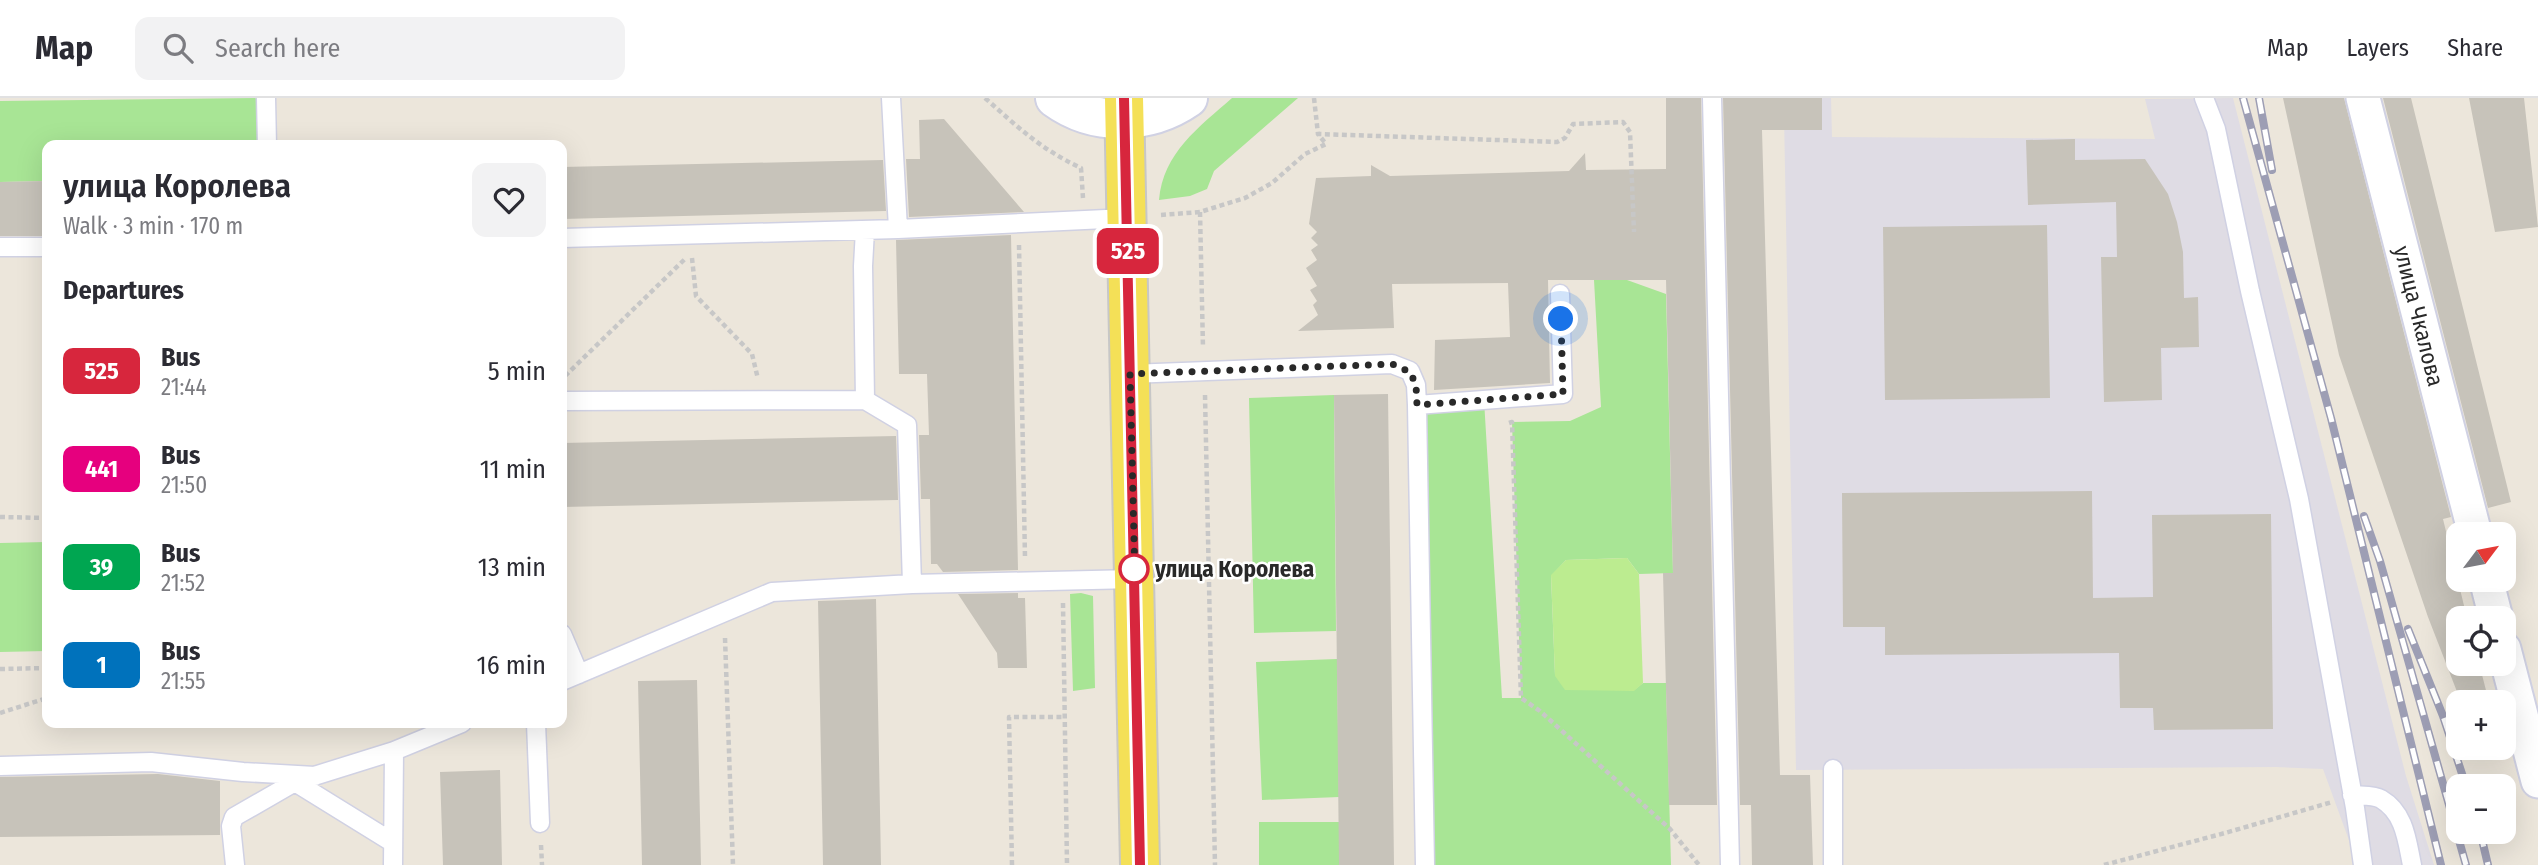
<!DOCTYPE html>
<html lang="en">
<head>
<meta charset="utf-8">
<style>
  body { margin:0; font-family:"Fira Sans Condensed",sans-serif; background:#f2f2f3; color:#2b2b33; height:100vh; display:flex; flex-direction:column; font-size:26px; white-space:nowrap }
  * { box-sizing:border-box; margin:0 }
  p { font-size:23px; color:#7c7c81 }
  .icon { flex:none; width:38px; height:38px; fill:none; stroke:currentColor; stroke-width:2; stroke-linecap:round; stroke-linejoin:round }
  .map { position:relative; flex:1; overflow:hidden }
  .side { position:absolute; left:42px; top:42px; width:525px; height:588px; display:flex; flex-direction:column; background:#fff; border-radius:14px; box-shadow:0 7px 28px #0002 }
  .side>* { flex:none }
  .badge { padding:0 14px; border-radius:10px; font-size:24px; line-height:46px }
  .needle { width:46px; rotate:58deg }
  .fabs { position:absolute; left:2446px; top:424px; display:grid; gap:14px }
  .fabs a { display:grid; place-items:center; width:70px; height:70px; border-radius:14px; background:#fff; box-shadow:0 7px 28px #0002; font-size:35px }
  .you { position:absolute; width:35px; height:35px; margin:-18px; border:5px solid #fff; border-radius:50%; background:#1a73e8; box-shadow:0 0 0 10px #1a73e833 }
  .map>.badge { position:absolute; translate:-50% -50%; box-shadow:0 0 0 4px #fff }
  h2 { padding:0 21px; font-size:26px; line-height:63px }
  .round { display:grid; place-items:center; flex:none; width:74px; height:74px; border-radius:14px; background:#f2f2f3 }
  .summary { display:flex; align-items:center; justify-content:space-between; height:119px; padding:0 21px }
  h1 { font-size:33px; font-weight:600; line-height:52px }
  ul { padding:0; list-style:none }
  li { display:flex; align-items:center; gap:21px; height:98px; padding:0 21px }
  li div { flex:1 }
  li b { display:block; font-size:26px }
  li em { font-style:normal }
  li .badge { min-width:77px; font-weight:700; text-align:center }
  header { display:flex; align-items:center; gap:42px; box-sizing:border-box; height:98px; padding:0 35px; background:#fff; border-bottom:2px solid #e1e1e2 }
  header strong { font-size:33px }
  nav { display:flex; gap:38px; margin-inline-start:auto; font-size:24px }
  .search { width:490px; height:63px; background:#f2f2f3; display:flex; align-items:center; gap:18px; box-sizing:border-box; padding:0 24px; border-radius:14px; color:#7c7c81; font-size:26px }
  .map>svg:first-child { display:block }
  .industrial { fill:#dfdce4 }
  .green { fill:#a8e595 }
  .pitch { fill:#bcec90 }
  .building { fill:#c7c3ba }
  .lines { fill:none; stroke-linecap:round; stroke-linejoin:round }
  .service-casing { stroke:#d0d1e3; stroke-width:21 }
  .minor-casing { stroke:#d0d1e3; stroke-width:37 }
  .secondary-casing { stroke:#d0d1e3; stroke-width:42 }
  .primary-casing { stroke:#c7c7c7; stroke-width:42 }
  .path { stroke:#c7c7c7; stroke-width:4.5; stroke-dasharray:5 3.5; stroke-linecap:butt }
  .service { stroke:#fff; stroke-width:18 }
  .minor { stroke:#fff; stroke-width:33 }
  .secondary { stroke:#fff; stroke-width:38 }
  .primary { stroke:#f4e057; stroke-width:38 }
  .rail-casing { stroke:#9d9eb4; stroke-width:8 }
  .rail { stroke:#fff; stroke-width:5; stroke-dasharray:16; stroke-linecap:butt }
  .line-casing { stroke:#fff; stroke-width:16 }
  .line { stroke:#d7263d; stroke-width:10 }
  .walk { stroke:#292929; stroke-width:7; stroke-dasharray:0 12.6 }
  .stop-dot { fill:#fff; stroke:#d7263d; stroke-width:3.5 }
  .labels { text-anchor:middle; stroke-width:5; stroke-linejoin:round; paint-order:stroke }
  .street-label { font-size:23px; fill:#292929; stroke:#fff }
  .stop-label { font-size:23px; font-weight:bold; fill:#292929; stroke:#fff; text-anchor:start }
</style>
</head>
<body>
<header>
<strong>Map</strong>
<div class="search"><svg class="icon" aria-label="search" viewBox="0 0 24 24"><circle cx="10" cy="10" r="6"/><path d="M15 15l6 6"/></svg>Search here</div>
<nav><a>Map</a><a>Layers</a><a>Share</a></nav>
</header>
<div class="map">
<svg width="2538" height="767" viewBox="0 0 2538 767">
  <rect width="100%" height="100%" fill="#ece6db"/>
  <!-- industrial -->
  <path class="industrial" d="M1823,0H1831L1832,39L2155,41L2145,1L2233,0L2406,678L2434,767H2358L2323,671L2276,669L1796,672L1784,16Z"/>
  <!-- green -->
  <path class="green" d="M266,0L267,47H47V83L0,84V3Z
    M1232,0H1298L1214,73L1207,91L1190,98L1159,102C1163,55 1199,29 1232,0Z
    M1594,182H1627L1666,196L1673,475L1639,476L1627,460L1566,462L1551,478L1555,577L1633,593L1643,585H1666L1671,767H1425L1417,307L1484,302L1502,600H1521L1512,324L1570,323L1601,309Z
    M1334,297L1336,533L1254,535L1249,300Z
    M47,444V553L0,554V445Z
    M1081,495L1093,498L1095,590L1073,593L1070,496Z
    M1337,561L1339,699L1262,702L1256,564Z
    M1259,724H1339V767H1259Z"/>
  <!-- pitch -->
  <path class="pitch" d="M1627,460L1639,476L1643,585L1634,593L1565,592L1555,578L1551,477L1566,462Z"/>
  <!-- building -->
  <path class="building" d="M1666,0H1701L1717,707H1669L1663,475H1673L1666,182H1548L1550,285L1434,292L1435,242L1510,239L1508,185L1392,186L1394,230L1298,233L1318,217L1313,207L1317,203L1310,192L1317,188L1306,170L1317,162L1311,152L1318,147L1311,140L1317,134L1309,126L1316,80L1371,78V67L1390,78L1569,73L1585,55L1586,72L1666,71Z
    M1723,0H1822V32H1762L1780,677H1810L1813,767H1752L1751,707H1740Z
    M2283,0H2344L2451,419L2443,421L2467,520H2459V565H2479L2489,604H2461L2428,519L2339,257Z
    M2383,0H2411L2511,404L2488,410Z
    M2469,0H2524L2538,129L2495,134Z
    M944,21L1024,114L909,119L906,61H920L919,22Z
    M2075,41V62L2145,61L2168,96L2177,124L2183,154L2184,200L2198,199L2199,249L2161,250L2162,302L2104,304L2101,159H2117L2116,104L2028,107L2026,42Z
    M883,62L886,113L562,121V69Z
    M47,83V138H0V84Z
    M2047,127L2050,300L1885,302L1883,129Z
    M1011,137L1018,472L943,474L937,466H931L930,401H921L919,337H929L927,276H899L896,142Z
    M1388,296L1394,767H1339L1334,297Z
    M896,338L898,402L562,409V345Z
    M2092,393L2093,500L2153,499L2152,417L2271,416L2273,631L2154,632L2153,610H2120L2119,555L1885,557V529H1843L1842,395Z
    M1018,495V500H1025L1027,570H998L997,555L958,496Z
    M876,501L881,767H823L818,503Z
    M697,582L701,767H642L638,583Z
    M500,672L502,767H443L440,674Z
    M158,676L220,683V737L0,739V679Z"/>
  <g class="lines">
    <!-- service casing -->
    <g class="service-casing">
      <path id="service" d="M266,0L267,47
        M891,0L898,131
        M1712,0L1730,767
        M2204,0L2216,31L2250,193L2299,401L2355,710L2363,767
        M865,132L863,168L865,302L907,327L912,486
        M562,140L898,131L1127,120
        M0,149H47
        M1130,276L1392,266L1410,273L1416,287L1417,307L1425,767
        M562,303L865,302
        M1417,307L1563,296L1560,196
        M562,536L579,576
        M562,583L772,494L912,486L1135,481
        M536,625L540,725
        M0,668L151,664L243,674L315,678
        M2352,697C2361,698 2374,697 2381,701C2405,715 2407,743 2412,767
        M392,744L295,684L394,653L462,625
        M235,767L231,728L234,719L295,684
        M393,767L394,653
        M1833,767V671"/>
    </g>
    <!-- minor casing -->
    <g class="minor-casing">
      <path id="minor" d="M2363,0L2475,436
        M2486,481L2496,520
        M2504,551L2538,683"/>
    </g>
    <!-- secondary casing -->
    <g class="secondary-casing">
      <path id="secondary" d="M1055,0C1095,29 1149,27 1188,0"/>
    </g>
    <!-- primary casing -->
    <g class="primary-casing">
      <path id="primary" d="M1124,0L1140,767"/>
    </g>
    <!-- path -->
    <path class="path" d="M985,0C1019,30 1039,50 1081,70L1083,100
      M1314,0L1318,36
      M1200,114L1203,250
      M1161,117L1200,114L1245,100L1272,85L1305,56L1326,46L1318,36L1557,44L1565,40L1573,26L1623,24L1630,34L1634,134
      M1019,147L1025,460
      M692,160L696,198L752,256L758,281
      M565,278L686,160
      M1205,297L1215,767
      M1509,325L1512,324L1521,600L1540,613L1670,731L1699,767
      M0,419L47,420
      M1063,505L1067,767
      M725,540L733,767
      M0,571L47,570
      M0,615L47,600
      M541,747L542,767
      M1012,767L1009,619H1065
      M2104,767L2225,735L2332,704"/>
    <!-- service -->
    <use href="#service" class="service"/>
    <!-- minor -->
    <use href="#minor" class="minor"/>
    <!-- secondary -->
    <use href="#secondary" class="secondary"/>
    <!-- primary -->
    <use href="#primary" class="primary"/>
    <!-- rail casing -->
    <g class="rail-casing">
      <path id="rail" d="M2243,0L2331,320L2441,767
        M2259,0L2272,72
        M2364,418L2380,463L2466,767
        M2408,531L2443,618L2466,688
        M2480,733L2488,767"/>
    </g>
    <!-- rail -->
    <use href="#rail" class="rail"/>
  </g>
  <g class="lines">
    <!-- line casing -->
    <g class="line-casing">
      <path id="line" d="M1124,0L1140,767"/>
    </g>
    <!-- line -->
    <use href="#line" class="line"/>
    <!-- walk -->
    <path class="walk" d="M1134,471L1135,481L1130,276L1392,266L1410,274L1416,287L1417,307L1563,296L1561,221"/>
  </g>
  <!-- markers -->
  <circle class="stop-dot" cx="1134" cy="471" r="14"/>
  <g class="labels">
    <!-- street labels -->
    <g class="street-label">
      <text transform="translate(2419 218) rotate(76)" y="8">улица Чкалова</text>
    </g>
    <!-- stop labels -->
    <g class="stop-label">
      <text x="1155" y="479">улица Королева</text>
    </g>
  </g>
</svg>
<div class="fabs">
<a><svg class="needle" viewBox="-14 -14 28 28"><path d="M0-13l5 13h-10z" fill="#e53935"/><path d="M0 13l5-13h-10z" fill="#7c7c81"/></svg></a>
<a><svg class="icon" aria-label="locate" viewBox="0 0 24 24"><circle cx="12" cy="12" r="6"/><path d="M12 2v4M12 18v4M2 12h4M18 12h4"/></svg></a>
<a>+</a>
<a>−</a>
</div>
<div class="you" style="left:1561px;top:221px"></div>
<b class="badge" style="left:1128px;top:153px;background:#d7263d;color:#fff">525</b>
<section class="side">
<div class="summary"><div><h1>улица Королева</h1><p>Walk · 3 min · 170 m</p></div><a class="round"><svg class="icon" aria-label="heart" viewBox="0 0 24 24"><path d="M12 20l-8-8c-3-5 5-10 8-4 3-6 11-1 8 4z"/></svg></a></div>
<h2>Departures</h2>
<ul>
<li><span class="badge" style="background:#d7263d;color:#fff">525</span><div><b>Bus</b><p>21:44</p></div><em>5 min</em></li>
<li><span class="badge" style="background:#e6007e;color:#fff">441</span><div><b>Bus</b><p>21:50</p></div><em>11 min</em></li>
<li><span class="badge" style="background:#00a651;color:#fff">39</span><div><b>Bus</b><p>21:52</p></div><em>13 min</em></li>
<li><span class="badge" style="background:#0072bc;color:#fff">1</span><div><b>Bus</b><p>21:55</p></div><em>16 min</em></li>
</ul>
</section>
</div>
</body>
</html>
